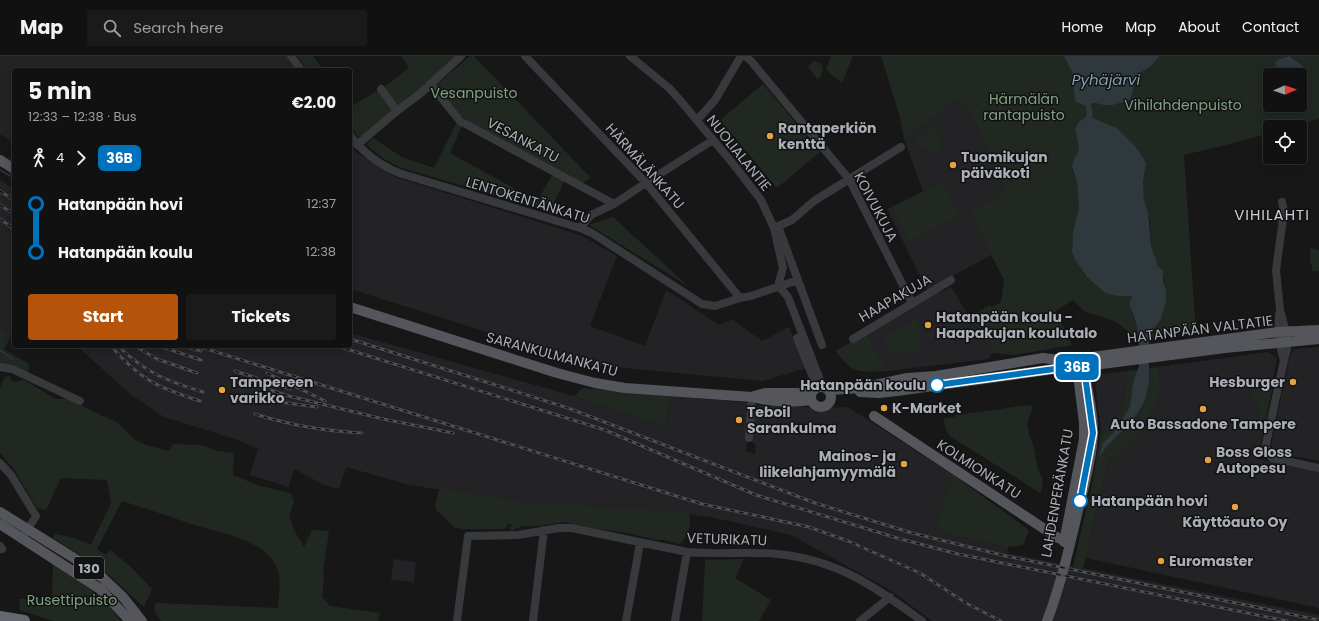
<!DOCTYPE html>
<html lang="en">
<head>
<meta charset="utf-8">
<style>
  body { margin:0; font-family:Poppins,sans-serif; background:#1a1a1b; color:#f1f3f6; height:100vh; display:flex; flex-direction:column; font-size:15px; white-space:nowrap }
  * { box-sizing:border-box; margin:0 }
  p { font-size:13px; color:#9c9d9f }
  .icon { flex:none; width:22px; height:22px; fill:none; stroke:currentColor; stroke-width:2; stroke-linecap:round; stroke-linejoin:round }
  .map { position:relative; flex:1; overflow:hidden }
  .drawer { position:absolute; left:12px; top:12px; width:340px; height:280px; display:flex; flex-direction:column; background:#111112; border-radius:4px; box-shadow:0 2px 10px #0003,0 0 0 1px #303132 }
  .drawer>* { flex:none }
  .badge { padding:0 8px; border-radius:6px; font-size:14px; line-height:26px }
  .needle { width:26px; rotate:88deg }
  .fabs { position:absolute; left:1263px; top:12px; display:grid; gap:8px }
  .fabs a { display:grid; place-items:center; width:44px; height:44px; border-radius:4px; background:#111112; box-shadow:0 2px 10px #0003,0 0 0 1px #303132; font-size:20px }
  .map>.badge { position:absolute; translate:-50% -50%; box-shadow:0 0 0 2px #fff }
  .legs { display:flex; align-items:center; gap:6px; height:44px; padding:0 16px; font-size:13px }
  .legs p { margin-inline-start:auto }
  .headline { display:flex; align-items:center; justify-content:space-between; height:68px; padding:0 16px }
  h1 { font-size:22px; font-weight:700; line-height:30px }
  .action { display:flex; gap:8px; margin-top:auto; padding:8px 16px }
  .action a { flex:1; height:46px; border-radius:4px; background:#b45309; color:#fff; font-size:16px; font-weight:700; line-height:46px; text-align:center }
  .action a+a { background:#1a1a1b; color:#f1f3f6 }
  ul { padding:0 16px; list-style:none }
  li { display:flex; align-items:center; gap:14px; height:48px; font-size:15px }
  li i { display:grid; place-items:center; width:6px; height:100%; margin:0 5px; background:currentColor }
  li i::after { content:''; width:10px; height:10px; margin:-5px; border:3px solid; border-radius:50%; background:#111112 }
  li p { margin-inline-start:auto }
  li:first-child i { background:linear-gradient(#0000 50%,currentColor 0) }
  li:last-child i { background:linear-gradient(currentColor 50%,#0000 0) }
  header { display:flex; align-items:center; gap:24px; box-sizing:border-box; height:56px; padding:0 20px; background:#111112; border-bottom:1px solid #303132 }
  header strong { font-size:19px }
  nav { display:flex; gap:22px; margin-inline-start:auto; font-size:14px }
  .search { width:280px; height:36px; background:#1a1a1b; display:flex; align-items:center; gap:10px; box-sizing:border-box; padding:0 14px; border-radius:4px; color:#9c9d9f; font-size:15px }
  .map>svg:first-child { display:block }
  .built { fill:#232325 }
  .green { fill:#212821; fill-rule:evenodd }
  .water { fill:#2f383d }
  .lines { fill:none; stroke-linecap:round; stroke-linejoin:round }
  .stream { stroke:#2f383d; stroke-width:1.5 }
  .minor { stroke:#38393d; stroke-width:8 }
  .major { stroke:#54565c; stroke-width:10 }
  .highway { stroke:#64676e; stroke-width:12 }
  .rail-casing { stroke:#4d4f54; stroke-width:3 }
  .rail { stroke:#121213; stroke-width:1.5; stroke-dasharray:4.5; stroke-linecap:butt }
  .line-1-casing { stroke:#fff; stroke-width:9 }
  .line-1 { stroke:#0072bc; stroke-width:6 }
  .poi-dot { fill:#e5a241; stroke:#121213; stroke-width:1.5 }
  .stop-1-dot { fill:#fff; stroke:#0072bc; stroke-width:2 }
  .labels { text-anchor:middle; stroke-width:3; stroke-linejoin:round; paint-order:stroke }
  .shield { fill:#121213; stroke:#7c8086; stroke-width:1 }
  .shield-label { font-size:13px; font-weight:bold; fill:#aaafb7 }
  .park-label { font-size:14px; fill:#82a182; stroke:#121213 }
  .poi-label { font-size:14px; font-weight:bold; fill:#aaafb7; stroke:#121213; text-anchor:start }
  .street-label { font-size:14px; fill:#aaafb7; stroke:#121213 }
  .stop-label { font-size:14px; font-weight:bold; fill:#aaafb7; stroke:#121213; text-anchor:end }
  .water-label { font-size:15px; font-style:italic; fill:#839eb0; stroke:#121213 }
  .neighbourhood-label { font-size:15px; letter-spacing:1px; fill:#cacdd4; stroke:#121213 }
</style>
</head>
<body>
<header>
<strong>Map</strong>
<div class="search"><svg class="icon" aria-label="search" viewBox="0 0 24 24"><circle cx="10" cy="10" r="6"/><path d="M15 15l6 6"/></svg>Search here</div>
<nav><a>Home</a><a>Map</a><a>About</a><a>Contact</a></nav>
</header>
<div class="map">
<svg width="1319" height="565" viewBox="0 0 1319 565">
  <rect width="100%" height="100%" fill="#171718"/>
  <!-- built -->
  <path class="built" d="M0,0H286L296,14H14V87L0,78Z
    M957,45H962L987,91L1005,137L968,155L991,199L927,234L887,153L923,135L904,83Z
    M350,88L356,96L395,121L580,179L617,200L590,270L645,290L666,234L719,269L732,263L762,285L789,271L806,312L763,325L592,309L350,233Z
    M0,124L14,133V279L0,271Z
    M951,231L992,297L988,303L888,315L866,277L932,238L946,234Z
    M350,277L574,340L666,371L669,340L750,347L746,395L755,398L756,389L752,386L755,349L819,352L848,351L952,418L935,474L976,485L1008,491L1007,497L1319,559V565H932L890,534L791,479L710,461L668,456L532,448L410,429L346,411L339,433L324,429L294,413L289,431L250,419L258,393L235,383L164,361L130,338L77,290H350Z
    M1319,291V405L1277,397L1271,389L1290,299L1295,293Z
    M1268,296L1277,302L1258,403L1319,416V552L1086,502L1109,404L1121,396L1143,375L1147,362L1155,350L1161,335L1158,311Z
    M1127,315L1124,348L1107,376H1101L1095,328L1102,318Z
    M394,503L416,506L414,526L391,524Z"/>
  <!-- green -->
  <path class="green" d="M297,0H313L323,14H307Z
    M401,0H456L433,22L398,51L383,32L409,12Z
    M470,0H474L591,122L583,127L471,67L460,59L435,30Z
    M831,0H853L842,27L826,14Z
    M881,0H1064L1072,16L1075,41L1078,47L1086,50L1095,47L1113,49L1128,45L1131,42L1136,23L1142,16L1151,10L1160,0H1319V63L1290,71H1270V77L1226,89L1184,99L1196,278C1177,274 1166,276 1149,284L1150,276L1161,263L1166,245V234L1162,214L1158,210L1151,189L1150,164L1144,144L1143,126L1146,108L1144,103L1136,91L1117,72L1093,62L1075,73L1079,94L1073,106L1072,114L1077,126L1079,152L1073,176L1072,196L1075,204L1088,222L1104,236C1112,241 1124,240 1132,240L1130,246V250L1136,266L1139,285L1117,266L1084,255L1073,244L1056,255L1072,289L1015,299L992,297L970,261L990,249L992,251L1001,246L1004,224L968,155L1005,137L987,91L962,45H957L904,83L900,61ZM1270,19H1300V49H1270Z
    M813,5C826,7 824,16 818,24L808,11Z
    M763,28L820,96L777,132L720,64Z
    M379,34L393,55L360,83L350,71V51Z
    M457,66L462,70L450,97L537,145L553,118L565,124L550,155L402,112C389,106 376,99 367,88L373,82L402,101L434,112Z
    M931,72L936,73L939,75L941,95L935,97L914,87L913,85L914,83Z
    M943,126L960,160L909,185L892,151Z
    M613,161L688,230L589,169Z
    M1310,192L1319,194V215H1313L1310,205Z
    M917,262L921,294L888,298L885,280Z
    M0,271L12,278L4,293L29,308L28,318L0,308Z
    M866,277L888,315C861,316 853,319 836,295Z
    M1158,311L1161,335L1155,350L1147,362L1143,375L1121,396L1109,404L1083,513L1073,510L1092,428L1101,376H1107L1124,348L1127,315Z
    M10,320L12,326L24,324L56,343H70L74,346L118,367L135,384L146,389L169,395L173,388L201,389L217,395L234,397L233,419L257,429L291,437L294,446L289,459L294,474L304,491L312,474L329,475L323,516L324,521L322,541L330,550L380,557L378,565H161L154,554L156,547L278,552C279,538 282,520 275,507C260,483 214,475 188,467C166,459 144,452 122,445L97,493L106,499L110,494L130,510L152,533L144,551L100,511L53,482L55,478L72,481L91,489L111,447L107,424L61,422L46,454L37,452L14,413L0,397V332L5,321Z
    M583,332L669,340L666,371L574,340Z
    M1251,332L1272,333L1264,373L1262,374L1257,344H1253Z
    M1030,349L1033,351L1027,368L1029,378L1034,392L1038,414L1043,423L1042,432L1040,437L950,380L947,376L943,363L955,361V359Z
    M952,418L1029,474L1023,489L1008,491L976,485L935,474Z
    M445,433L530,447L680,455L688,457C694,466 687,481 680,488L663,484H656L628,477L587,471L565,466L538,470H524L517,472L512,475L509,472L512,470L511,468H507V471L504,473H462L454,471L436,454L435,450L439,434Z
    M744,503L735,522L771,544L759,565H702L705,504Z
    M53,507C79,524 102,539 121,565H53L20,554L19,543H52Z"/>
  <!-- water -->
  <path class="water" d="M1064,0H1160L1151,10L1142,16L1136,23L1131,42L1128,45L1113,49H1104L1095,47L1091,48L1093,62L1117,72L1136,91L1144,103L1146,108L1143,126L1144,144L1148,156L1151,189L1158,210L1163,215V224L1166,234V245L1161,263L1149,279V324L1146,341L1142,350L1134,362L1107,390L1100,400V397L1103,387L1115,375L1130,351L1133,327L1139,310V285L1136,266L1130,250V245L1132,240C1124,240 1112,241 1104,236L1088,222L1075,204L1072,196L1073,176L1079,152L1077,126L1072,111L1073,106L1079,94L1075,73L1079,66L1087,60L1086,50L1078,47L1075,45L1072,16Z
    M1289,0L1304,11L1298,19H1278L1275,7L1278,4Z"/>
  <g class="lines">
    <!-- stream -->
    <path class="stream" d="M1301,48V50H1304
      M0,114L14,122
      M0,294L13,303"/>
    <!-- minor -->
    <path class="minor" d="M291,0L301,14
      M525,0L646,127L740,242
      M630,0L669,32L679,43L734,109L761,144L774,172L783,212L779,226L782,234L788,241L820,324L825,331
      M745,0L751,5L849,123L912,247
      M430,28L460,65L614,148
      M381,33L397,55
      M697,64L715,44L741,0
      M350,79C363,97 380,109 399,117L580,172L592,177L702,248L715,250L740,242L751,240L798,224
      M357,89L397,55L421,37L461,0
      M1282,146L1284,155L1283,163L1276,214L1280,254L1286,276L1287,293L1284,304L1266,388C1265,394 1267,398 1272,402L1319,412
      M580,172L591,159L614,148L658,119L713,84
      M774,172L792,164L814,145L901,91
      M779,173L822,289
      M1279,258C1278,274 1278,289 1284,304
      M797,282L817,331
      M853,283L951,224
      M0,311L12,313L80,345
      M749,382L752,341
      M0,407L11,419L36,460L25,478
      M0,490L2,493
      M457,565L468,480L518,479L559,472H572L687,496C717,499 748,495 778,498C838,504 875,531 922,565
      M533,565L544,474
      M626,565L640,487
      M675,565L687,496
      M860,565L890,541"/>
    <!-- major -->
    <path class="major" d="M0,104L14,113
      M350,251L557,317L595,327L625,332L752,341C771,346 791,347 811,344
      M1085,302L1278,276L1319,274
      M1086,310L1225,292L1319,283
      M811 341a10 10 0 1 1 20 0a10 10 0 1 1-20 0Z
      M829,334L862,332L907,322L936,320L1043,302L1068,305L1083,301L1086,304V310L1082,313L1077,311L1075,307L1076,303
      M860,336L879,337L897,335L1076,310
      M754,340L765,337H811
      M874,360L1058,482L1070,487
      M0,456L74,502L103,522L123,541L142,565
      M0,468L100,533L130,565
      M1064,486L1084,383V367L1077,311
      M1047,565C1061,528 1070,489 1079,450C1085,428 1093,398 1093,375C1093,354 1087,333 1084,312"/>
    <!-- highway -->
    <path class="highway" d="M0,561L24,565"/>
    <!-- rail casing -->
    <g class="rail-casing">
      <path id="rail" d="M0,135L14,144
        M0,149L14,158
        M0,163L14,173
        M350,283L568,352L815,447L912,477L1006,500L1319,564
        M111,290C140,324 159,332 200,345
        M118,290C146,317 167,325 203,336
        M135,290L157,303L197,317
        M159,290L201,304
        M183,290L201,295
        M197,290L702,448L809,471L848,485L920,517L966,547L1001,565
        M337,290L605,374L756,439L897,482L958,498L1287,565
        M235,315L290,333
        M267,317L325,345
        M232,322L289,340L383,363L453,377
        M279,346L317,351
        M255,358C289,369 325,375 362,377"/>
    </g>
    <!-- rail -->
    <use href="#rail" class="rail"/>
  </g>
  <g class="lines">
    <!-- line-1 casing -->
    <g class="line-1-casing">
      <path id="line-1" d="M937,329L1076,310L1080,312H1084L1093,377L1080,445"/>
    </g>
    <!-- line-1 -->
    <use href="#line-1" class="line-1"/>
  </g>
  <!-- markers -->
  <g class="poi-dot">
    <circle cx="770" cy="80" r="4"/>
    <circle cx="953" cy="109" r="4"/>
    <circle cx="928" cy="269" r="4"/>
    <circle cx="1293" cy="326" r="4"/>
    <circle cx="222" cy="334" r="4"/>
    <circle cx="884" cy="352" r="4"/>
    <circle cx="1203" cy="353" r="4"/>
    <circle cx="739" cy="364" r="4"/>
    <circle cx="1208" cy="404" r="4"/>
    <circle cx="904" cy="408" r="4"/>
    <circle cx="1235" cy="451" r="4"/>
    <circle cx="1161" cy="505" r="4"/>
  </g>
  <g class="stop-1-dot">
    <circle cx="937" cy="329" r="7"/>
    <circle cx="1080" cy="445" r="7"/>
  </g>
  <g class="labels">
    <!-- shield labels -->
    <rect class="shield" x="74" y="501" width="30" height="22" rx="3"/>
    <g class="shield-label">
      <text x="89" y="517">130</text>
    </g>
    <!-- park labels -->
    <g class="park-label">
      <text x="474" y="42">Vesanpuisto</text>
      <text x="1024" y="48">Härmälän<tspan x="1024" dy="16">rantapuisto</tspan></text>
      <text x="1183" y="54">Vihilahdenpuisto</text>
      <text x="72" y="549">Rusettipuisto</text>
    </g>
    <!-- poi labels -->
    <g class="poi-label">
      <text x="778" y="77">Rantaperkiön<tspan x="778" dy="16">kenttä</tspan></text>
      <text x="961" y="106">Tuomikujan<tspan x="961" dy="16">päiväkoti</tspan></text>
      <text x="936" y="266">Hatanpään koulu -<tspan x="936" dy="16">Haapakujan koulutalo</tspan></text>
      <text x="230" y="331">Tampereen<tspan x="230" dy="16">varikko</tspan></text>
      <text x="1285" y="331" text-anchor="end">Hesburger</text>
      <text x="892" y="357">K-Market</text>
      <text x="747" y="361">Teboil<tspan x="747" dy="16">Sarankulma</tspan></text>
      <text x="1203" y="373" text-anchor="middle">Auto Bassadone Tampere</text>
      <text x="1216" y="401">Boss Gloss<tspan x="1216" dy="16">Autopesu</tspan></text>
      <text x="896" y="405" text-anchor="end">Mainos- ja<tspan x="896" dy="16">liikelahjamyymälä</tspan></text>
      <text x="1235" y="471" text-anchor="middle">Käyttöauto Oy</text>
      <text x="1169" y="510">Euromaster</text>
    </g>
    <!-- street labels -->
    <g class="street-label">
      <text transform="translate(523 84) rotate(28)" y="5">VESANKATU</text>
      <text transform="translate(739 97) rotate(51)" y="5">NUOLIALANTIE</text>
      <text transform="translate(645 110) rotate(48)" y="5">HÄRMÄLÄNKATU</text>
      <text transform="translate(528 144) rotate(17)" y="5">LENTOKENTÄNKATU</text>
      <text transform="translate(876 151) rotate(62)" y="5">KOIVUKUJA</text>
      <text transform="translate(895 242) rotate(-30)" y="5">HAAPAKUJA</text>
      <text transform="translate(1200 273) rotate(-7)" y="5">HATANPÄÄN VALTATIE</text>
      <text transform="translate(552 298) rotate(15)" y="5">SARANKULMANKATU</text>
      <text transform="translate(979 413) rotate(33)" y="5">KOLMIONKATU</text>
      <text transform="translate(1057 437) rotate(-80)" y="5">LAHDENPERÄNKATU</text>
      <text transform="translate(727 483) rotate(2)" y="5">VETURIKATU</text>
    </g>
    <!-- stop labels -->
    <g class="stop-label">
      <text x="926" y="334">Hatanpään koulu</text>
      <text x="1091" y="450" text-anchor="start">Hatanpään hovi</text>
    </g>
    <!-- water labels -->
    <g class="water-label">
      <text x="1106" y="29">Pyhäjärvi</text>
    </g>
    <!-- neighbourhood labels -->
    <g class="neighbourhood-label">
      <text x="1272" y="164">VIHILAHTI</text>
    </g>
  </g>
</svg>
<div class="fabs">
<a><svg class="needle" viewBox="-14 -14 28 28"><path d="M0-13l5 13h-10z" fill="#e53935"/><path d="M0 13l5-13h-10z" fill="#9c9d9f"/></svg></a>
<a><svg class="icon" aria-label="locate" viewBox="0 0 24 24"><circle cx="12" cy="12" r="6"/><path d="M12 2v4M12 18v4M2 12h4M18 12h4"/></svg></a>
</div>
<b class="badge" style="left:1077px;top:311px;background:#0072bc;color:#fff">36B</b>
<section class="drawer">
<div class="headline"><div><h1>5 min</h1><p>12:33 – 12:38 · Bus</p></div><b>€2.00</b></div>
<div class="legs"><svg class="icon" aria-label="walk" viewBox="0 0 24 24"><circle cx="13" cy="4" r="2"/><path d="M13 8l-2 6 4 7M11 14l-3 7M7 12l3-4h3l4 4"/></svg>4<svg class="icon" aria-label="forward" viewBox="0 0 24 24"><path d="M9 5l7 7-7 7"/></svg><b class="badge" style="background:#0072bc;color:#fff">36B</b></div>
<ul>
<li><i style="color:#0072bc"></i><b>Hatanpään hovi</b><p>12:37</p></li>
<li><i style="color:#0072bc"></i><b>Hatanpään koulu</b><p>12:38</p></li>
</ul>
<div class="action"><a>Start</a><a>Tickets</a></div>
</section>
</div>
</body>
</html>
